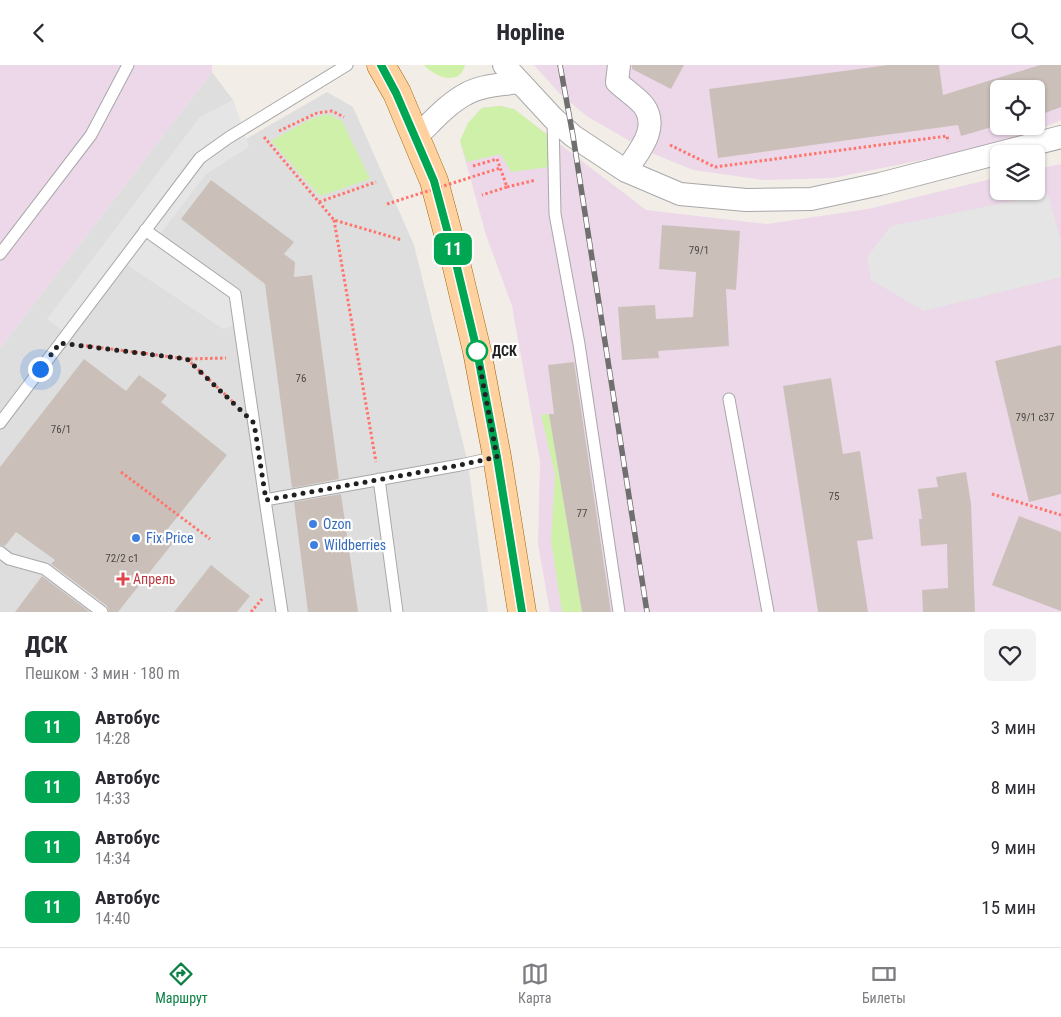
<!DOCTYPE html>
<html lang="ru">
<head>
<meta charset="utf-8">
<style>
  body { margin:0; font-family:"Roboto Condensed",sans-serif; background:#f2f2f3; color:#2b2b33; height:100vh; display:flex; flex-direction:column; font-size:19px; white-space:nowrap }
  * { box-sizing:border-box; margin:0 }
  p { font-size:16px; color:#7c7c81 }
  .icon { flex:none; width:28px; height:28px; fill:none; stroke:currentColor; stroke-width:2; stroke-linecap:round; stroke-linejoin:round }
  .map { position:relative; height:547px; overflow:hidden }
  .sheet { display:flex; flex-direction:column; background:#fff; flex:1 }
  .sheet>* { flex:none }
  .badge { padding:0 10px; border-radius:8px; font-size:18px; line-height:32px }
  .controls { position:absolute; left:990px; top:15px; display:grid; gap:10px }
  .controls a { display:grid; place-items:center; width:55px; height:55px; border-radius:8px; background:#fff; box-shadow:0 1px 4px #0004; font-size:25px }
  .you { position:absolute; width:25px; height:25px; margin:-12px; border:4px solid #fff; border-radius:50%; background:#1a73e8; box-shadow:0 0 0 8px #1a73e833 }
  .map>.badge { position:absolute; translate:-50% -50%; box-shadow:0 0 0 2px #fff }
  .round { display:grid; place-items:center; flex:none; width:52px; height:52px; border-radius:8px; background:#f2f2f3 }
  .summary { display:flex; align-items:center; justify-content:space-between; height:85px; padding:0 25px }
  h1 { font-size:24px; font-weight:800; line-height:38px }
  ul { padding:0; list-style:none }
  li { display:flex; align-items:center; gap:15px; height:60px; padding:0 25px }
  li div { flex:1 }
  li b { display:block; font-size:19px }
  li em { font-style:normal }
  li .badge { min-width:55px; font-weight:700; text-align:center }
  header { display:flex; justify-content:space-between; align-items:center; height:65px; padding:0 25px; background:#fff; font-size:22px; font-weight:800 }
  .menu { display:flex; justify-content:space-around; align-items:center; height:70px; border-top:1px solid #e1e1e2; background:#fff; font-size:14px; color:#7c7c81 }
  .menu a { display:grid; justify-items:center; gap:2px }
  .menu .active { color:#0b8043 }
  .map>svg:first-child { display:block }
  .residential { fill:#dfdede }
  .industrial { fill:#ecd8e9; fill-rule:evenodd }
  .grass { fill:#cff0a9 }
  .parking { fill:#e5e5e5 }
  .building { fill:#cbc0b9 }
  .lines { fill:none; stroke-linecap:round; stroke-linejoin:round }
  .service-casing { stroke:#a8a8a8; stroke-width:13 }
  .minor-casing { stroke:#a8a8a8; stroke-width:24 }
  .primary-casing { stroke:#9e6300; stroke-width:29 }
  .path { stroke:#ff746b; stroke-width:3; stroke-dasharray:2.5 2.5; stroke-linecap:butt }
  .service { stroke:#fff; stroke-width:11 }
  .minor { stroke:#fff; stroke-width:22 }
  .primary { stroke:#ffd19f; stroke-width:28 }
  .rail-casing { stroke:#6f6f6f; stroke-width:5.5 }
  .rail { stroke:#fff; stroke-width:4; stroke-dasharray:11; stroke-linecap:butt }
  .path-bridge { stroke:#ff746b; stroke-width:3; stroke-dasharray:2.5 2.5; stroke-linecap:butt }
  .line-casing { stroke:#fff; stroke-width:11 }
  .line { stroke:#00a651; stroke-width:8 }
  .walk { stroke:#212121; stroke-width:5; stroke-dasharray:0 9 }
  .stop-dot { fill:#fff; stroke:#00a651; stroke-width:2.5 }
  .shop-dot { fill:#3f7fe0; stroke:#fff; stroke-width:2 }
  .health-dot { fill:#e0444e; stroke:#fff; stroke-width:2 }
  .labels { text-anchor:middle; stroke-width:4.5; stroke-linejoin:round; paint-order:stroke }
  .number-label { font-size:11px; fill:#4c4947 }
  .stop-label { font-size:14px; font-weight:bold; fill:#212121; stroke:#fff; text-anchor:start }
  .shop-label { font-size:14px; fill:#366cbe; stroke:#fff; text-anchor:start }
  .health-label { font-size:14px; fill:#be3a42; stroke:#fff; text-anchor:start }
</style>
</head>
<body>
<header><svg class="icon" aria-label="back" viewBox="0 0 24 24"><path d="M15 5l-7 7 7 7"/></svg>Hopline<svg class="icon" aria-label="search" viewBox="0 0 24 24"><circle cx="10" cy="10" r="6"/><path d="M15 15l6 6"/></svg></header>
<div class="map">
<svg width="1061" height="547" viewBox="0 0 1061 547">
  <rect width="100%" height="100%" fill="#f2eee7"/>
  <!-- residential -->
  <path class="residential" d="M212,7L233,35L246,74L327,27L353,42L414,180L468,398L488,547H0V283Z"/>
  <!-- industrial -->
  <path class="industrial" d="M0,0H212V7L0,283Z
    M534,0H1061V55L1030,68L961,87L833,113L764,115L693,105L649,87L588,52L559,28ZM999,24H1036V61H999Z
    M500,41L514,44L646,145L767,159L868,144L999,112V126H1036V104L1061,99V547H550L538,479L540,397L512,241L486,170L460,76L468,58L482,43Z"/>
  <!-- grass -->
  <path class="grass" d="M424,0H465C460,22 434,12 424,0Z
    M500,41L514,44L550,72L549,102L511,107L501,89L467,97L460,76L468,58L482,43Z
    M328,49L342,56L370,114L320,131L271,76L311,54Z
    M549,349L582,547H562L551,475L555,409L541,350Z"/>
  <!-- parking -->
  <path class="parking" d="M233,35L249,82L206,109L157,173L235,229L240,260L223,264L127,200L72,273L47,254L200,52Z
    M1048,129L1061,177V212L924,246L871,215L867,192L891,161Z"/>
  <!-- building -->
  <path class="building" d="M632,0H684L671,24L632,4Z
    M888,0H939L943,30L1040,0H1061V42L1045,48L1037,24H999V60L961,71L958,60L718,93L709,24Z
    M211,115L294,177L284,189L295,197L294,212L312,210L339,414L292,423L265,219L181,154Z
    M662,160L740,166L736,225L726,224L729,281L658,286L659,293L622,295L618,242L655,240L656,254L693,252L696,207L659,204Z
    M1061,280V429L1029,437L995,296Z
    M84,294L126,326L139,310L167,330L161,337L227,390L166,466L176,474L118,547H109L107,541L51,499L55,495L16,467L5,481L0,480V402Z
    M574,297L611,547H582L549,349H554L548,300Z
    M831,313L843,389L860,386L873,474L857,476L868,547H818L783,321Z
    M966,407L971,439L975,547H923L922,525L948,523L947,479L921,481L919,454H922L918,424L938,422L936,412Z
    M341,429L358,547H308L294,437Z
    M1019,451L1061,467V546L992,520Z
    M211,500L250,531L237,547H174Z
    M42,511L90,547H15Z"/>
  <g class="lines">
    <!-- service casing -->
    <g class="service-casing">
      <path id="service" d="M553,54L555,149L579,279L619,547
        M145,165L235,229L265,435
        M0,189L91,70L128,0
        M729,334L768,547
        M0,358L200,93L228,73L347,0
        M379,414L397,547
        M0,487L9,494L45,504L102,547
        M282,547L265,435L460,400L497,392"/>
    </g>
    <!-- minor casing -->
    <g class="minor-casing">
      <path id="minor" d="M504,0L553,53L573,71L626,106L680,129L746,135L811,134L880,119L1061,72
        M619,0L617,17C625,25 637,32 644,41C660,64 638,87 626,106
        M416,72C432,57 447,39 466,29C482,20 502,20 519,17"/>
    </g>
    <!-- primary casing -->
    <g class="primary-casing">
      <path id="primary" d="M381,0L397,28L434,116L456,198L477,286L497,392L522,547"/>
    </g>
    <!-- path -->
    <path class="path" d="M279,66L317,48L332,46L344,52
      M264,72L334,155L402,175
      M670,80L715,102L947,71L948,77
      M473,101L497,94L507,122L482,130
      M507,122L536,115
      M319,137L376,117
      M334,155L376,397
      M81,280L187,294L226,293
      M187,294L232,336
      M121,407L210,474
      M992,429L1061,450
      M251,547L262,534"/>
    <!-- service -->
    <use href="#service" class="service"/>
    <!-- minor -->
    <use href="#minor" class="minor"/>
    <!-- primary -->
    <use href="#primary" class="primary"/>
    <!-- rail casing -->
    <g class="rail-casing">
      <path id="rail" d="M560,0L573,71L647,547"/>
    </g>
    <!-- rail -->
    <use href="#rail" class="rail"/>
    <!-- path-bridge -->
    <path class="path-bridge" d="M387,139L500,103"/>
  </g>
  <g class="lines">
    <!-- line casing -->
    <g class="line-casing">
      <path id="line" d="M381,0L396,28L434,116L456,198L477,286L497,392L522,547"/>
    </g>
    <!-- line -->
    <use href="#line" class="line"/>
    <!-- walk -->
    <path class="walk" d="M40,304L60,278L187,294L254,358L266,435L460,400L497,392L477,286"/>
  </g>
  <!-- markers -->
  <circle class="stop-dot" cx="477" cy="286" r="10"/>
  <g class="shop-dot">
    <circle cx="313" cy="459" r="5"/>
    <circle cx="136" cy="473" r="5"/>
    <circle cx="314" cy="480" r="5"/>
  </g>
  <path class="health-dot" d="M120.5 506.5h5v5h5v5h-5v5h-5v-5h-5v-5h5z"/>
  <g class="labels">
    <!-- number labels -->
    <g class="number-label">
      <text x="699" y="189">79/1</text>
      <text x="301" y="317">76</text>
      <text x="1035" y="356">79/1 с37</text>
      <text x="61" y="368">76/1</text>
      <text x="834" y="435">75</text>
      <text x="582" y="452">77</text>
      <text x="122" y="497">72/2 с1</text>
    </g>
    <!-- stop labels -->
    <g class="stop-label">
      <text x="492" y="291">ДСК</text>
    </g>
    <!-- shop labels -->
    <g class="shop-label">
      <text x="323" y="464">Ozon</text>
      <text x="146" y="478">Fix Price</text>
      <text x="324" y="485">Wildberries</text>
    </g>
    <!-- health labels -->
    <g class="health-label">
      <text x="133" y="519">Апрель</text>
    </g>
  </g>
</svg>
<div class="controls">
<a><svg class="icon" aria-label="locate" viewBox="0 0 24 24"><circle cx="12" cy="12" r="6"/><path d="M12 2v4M12 18v4M2 12h4M18 12h4"/></svg></a>
<a><svg class="icon" aria-label="layers" viewBox="0 0 24 24"><path d="M12 4l9 5-9 5-9-5zM3 14l9 5 9-5"/></svg></a>
</div>
<div class="you" style="left:40px;top:304px"></div>
<b class="badge" style="left:453px;top:184px;background:#00a651;color:#fff">11</b>
</div>
<section class="sheet">
<div class="summary"><div><h1>ДСК</h1><p>Пешком · 3 мин · 180 m</p></div><a class="round"><svg class="icon" aria-label="heart" viewBox="0 0 24 24"><path d="M12 20l-8-8c-3-5 5-10 8-4 3-6 11-1 8 4z"/></svg></a></div>
<ul>
<li><span class="badge" style="background:#00a651;color:#fff">11</span><div><b>Автобус</b><p>14:28</p></div><em>3 мин</em></li>
<li><span class="badge" style="background:#00a651;color:#fff">11</span><div><b>Автобус</b><p>14:33</p></div><em>8 мин</em></li>
<li><span class="badge" style="background:#00a651;color:#fff">11</span><div><b>Автобус</b><p>14:34</p></div><em>9 мин</em></li>
<li><span class="badge" style="background:#00a651;color:#fff">11</span><div><b>Автобус</b><p>14:40</p></div><em>15 мин</em></li>
</ul>
</section>
<nav class="menu">
<a class="active"><svg class="icon" aria-label="directions" viewBox="0 0 24 24"><path d="M12 3l9 9-9 9-9-9zM9 14v-3h6M13 9l2 2-2 2"/></svg>Маршрут</a>
<a><svg class="icon" aria-label="map" viewBox="0 0 24 24"><path d="M3 6l6-2 6 2 6-2v14l-6 2-6-2-6 2zM9 4v14M15 6v14"/></svg>Карта</a>
<a><svg class="icon" aria-label="tickets" viewBox="0 0 24 24"><path d="M3 7h18v10H3zM15 7v10"/></svg>Билеты</a>
</nav>
</body>
</html>
